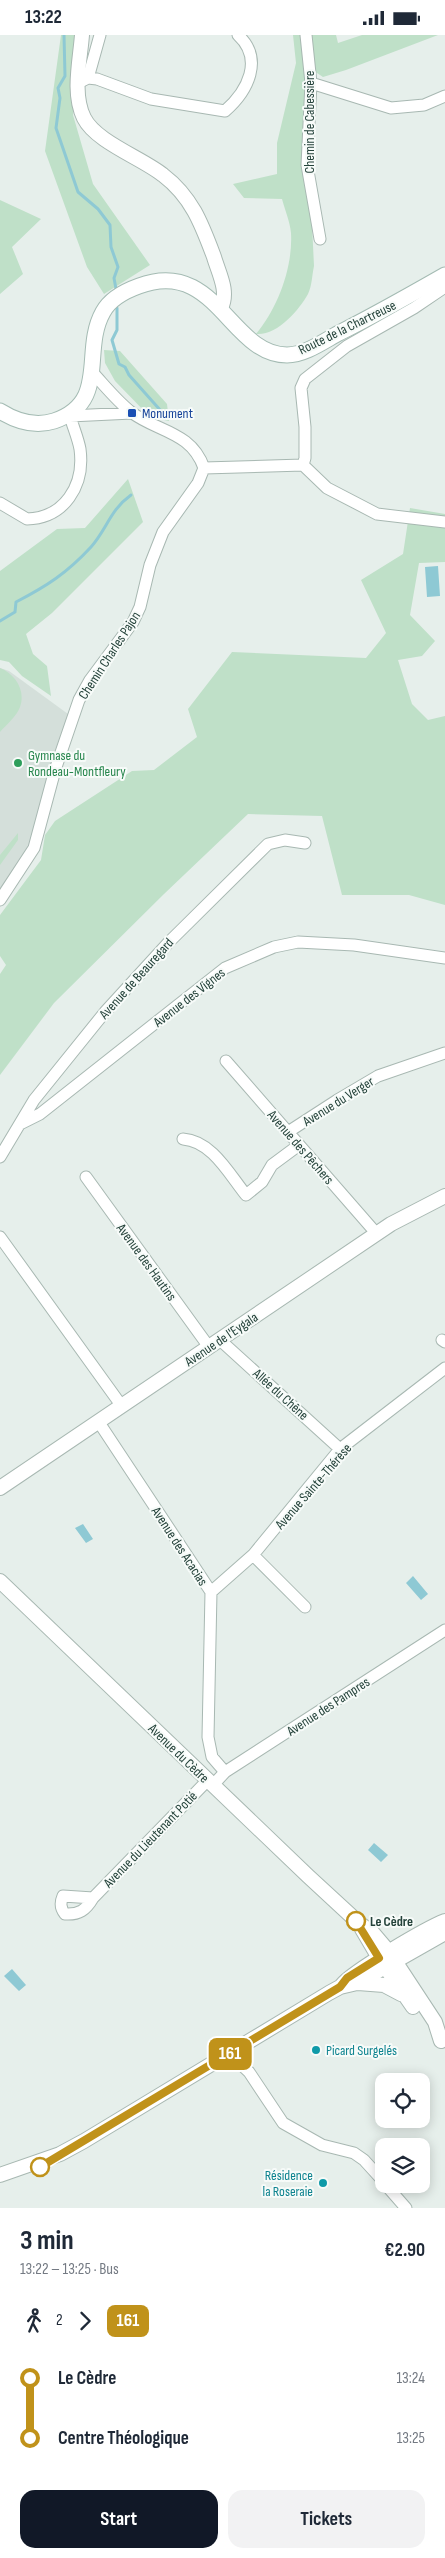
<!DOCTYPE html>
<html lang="en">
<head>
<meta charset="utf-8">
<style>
  body { margin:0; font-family:"Sofia Sans Condensed",sans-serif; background:#f2f2f3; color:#1f2937; height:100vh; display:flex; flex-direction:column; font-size:19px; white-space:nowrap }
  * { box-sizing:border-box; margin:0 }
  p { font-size:16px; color:#747a83 }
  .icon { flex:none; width:28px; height:28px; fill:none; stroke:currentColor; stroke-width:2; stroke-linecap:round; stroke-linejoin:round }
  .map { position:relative; height:2173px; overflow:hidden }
  .side { display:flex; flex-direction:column; background:#fff; flex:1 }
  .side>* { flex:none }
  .badge { padding:0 10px; border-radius:8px; font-size:18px; line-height:32px }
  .controls { position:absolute; left:375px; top:2038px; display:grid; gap:10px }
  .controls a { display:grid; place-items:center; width:55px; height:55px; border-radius:10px; background:#fff; box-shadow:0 2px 12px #0003; font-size:25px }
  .map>.badge { position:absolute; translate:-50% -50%; box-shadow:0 0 0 2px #fff }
  .legs { display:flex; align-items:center; gap:8px; height:55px; padding:0 20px; font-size:16px }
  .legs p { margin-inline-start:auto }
  .overview { display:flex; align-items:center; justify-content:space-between; height:85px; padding:0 20px }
  h1 { font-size:28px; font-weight:700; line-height:38px }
  .primary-button { display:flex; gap:10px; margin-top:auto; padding:10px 20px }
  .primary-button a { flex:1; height:58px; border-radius:15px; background:#111827; color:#fff; font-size:20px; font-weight:700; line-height:58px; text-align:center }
  .primary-button a+a { background:#f2f2f3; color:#1f2937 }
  ul { padding:0 20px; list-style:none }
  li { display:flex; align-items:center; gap:18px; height:60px; font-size:19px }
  li i { display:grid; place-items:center; width:8px; height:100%; margin:0 6px; background:currentColor }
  li i::after { content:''; width:12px; height:12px; margin:-6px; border:4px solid; border-radius:50%; background:#fff }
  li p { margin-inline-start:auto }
  li:first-child i { background:linear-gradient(#0000 50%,currentColor 0) }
  li:last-child i { background:linear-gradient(currentColor 50%,#0000 0) }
  .status { display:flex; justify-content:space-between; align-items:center; height:35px; padding:0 25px; background:#fff; direction:ltr }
  .status svg { height:14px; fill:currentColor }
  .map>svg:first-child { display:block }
  .built { fill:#d4dfda }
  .green { fill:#bfe0c8 }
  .water { fill:#8ec9d4 }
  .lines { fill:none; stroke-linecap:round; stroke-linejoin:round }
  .stream { stroke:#8ec9d4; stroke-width:3 }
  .minor-casing { stroke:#a8b8b2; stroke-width:13 }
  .tertiary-casing { stroke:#a8b8b2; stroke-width:16 }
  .secondary-casing { stroke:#a4bbb3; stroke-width:17 }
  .minor { stroke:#fff; stroke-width:11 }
  .tertiary { stroke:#fff; stroke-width:14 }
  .secondary { stroke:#fff; stroke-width:15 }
  .line-1-casing { stroke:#fff; stroke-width:11 }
  .line-1 { stroke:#c0921a; stroke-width:8 }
  .transit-dot { fill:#1a4fb4; stroke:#f7fbf9; stroke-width:2 }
  .leisure-dot { fill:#2e9e5b; stroke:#f7fbf9; stroke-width:2 }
  .stop-1-dot { fill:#fff; stroke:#c0921a; stroke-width:2.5 }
  .culture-dot { fill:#0f9aa8; stroke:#f7fbf9; stroke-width:2 }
  .labels { text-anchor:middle; stroke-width:4; stroke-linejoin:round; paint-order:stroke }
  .street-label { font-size:14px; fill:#24423a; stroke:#f7fbf9 }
  .transit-label { font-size:14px; fill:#164399; stroke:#f7fbf9; text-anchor:start }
  .leisure-label { font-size:14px; fill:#27864d; stroke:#f7fbf9; text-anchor:start }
  .stop-label { font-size:14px; font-weight:bold; fill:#24423a; stroke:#f7fbf9; text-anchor:start }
  .culture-label { font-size:14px; fill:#0d838f; stroke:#f7fbf9; text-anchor:start }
</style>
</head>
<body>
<div class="status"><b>13:22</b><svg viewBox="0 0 49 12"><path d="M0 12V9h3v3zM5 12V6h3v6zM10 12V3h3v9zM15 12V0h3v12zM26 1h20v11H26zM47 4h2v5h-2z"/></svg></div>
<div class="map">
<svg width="445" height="2173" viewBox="0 0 445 2173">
  <rect width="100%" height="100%" fill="#e6efeb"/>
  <!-- built -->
  <path class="built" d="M0,633L9,636L68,679L29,815L0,860Z"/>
  <!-- green -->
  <path class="green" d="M61,0H77L73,80L93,149L150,230L104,259L87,232L45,116Z
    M293,0H336L338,8L362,0H438L346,35L323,42L314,36L305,43L314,231C312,240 312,251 308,259C299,275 277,301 256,299C278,273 293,232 291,198C290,187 285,175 282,164L244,163L233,149L277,139V108L296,28Z
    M0,165L41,184L12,212L23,239L0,259Z
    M104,315L120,316L167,369L169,386L150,382L115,346L105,328Z
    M128,444L143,487L52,578L26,599L33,619L47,631L51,661L22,641L9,627L0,625V536L57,494L85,493Z
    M410,473L445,479V527L419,528L410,580L435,606L422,621L398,625L412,669L428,685L445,681V870L409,860H342L322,781L248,779L164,859L54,968L0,1040V939L6,930L0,921V880L41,825L45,800L55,786L132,736L154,735L197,702L188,674L232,617L366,623L386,598L361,545L403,519Z
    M0,633C15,639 26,655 20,672C17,681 6,690 0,697Z
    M18,798V805L0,830V820Z"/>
  <!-- water -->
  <path class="water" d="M438,531L440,561L427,562L425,532Z
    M83,1489L93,1504L86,1508L75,1493Z
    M413,1541L428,1559L421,1565L406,1548Z
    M374,1808L388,1820L381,1827L368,1815Z
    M12,1934L26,1950L19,1956L4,1941Z"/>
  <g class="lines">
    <!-- stream -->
    <path class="stream" d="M64,0L65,41L58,53L60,63L56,93L78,157L98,174L110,190L111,212L118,232L114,243L116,254
      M117,273V295L112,305L119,329L125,332L129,340L161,376
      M0,586L15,577L16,567C47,551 67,538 91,512C107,494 110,475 131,460"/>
    <!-- minor casing -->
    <g class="minor-casing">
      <path id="minor" d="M306,0L311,48L307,130L320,204
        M88,43L100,0
        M78,48L88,43L97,44L151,64L225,76C248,56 264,24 238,0
        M311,48L391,73L424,70L445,61
        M303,430L305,423V392L301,353L305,344L347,311L414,273L445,252
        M204,433L303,430L327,453L377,479L445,487
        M0,468L27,484C64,483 85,451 80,414C78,403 73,392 70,381L132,378
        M0,865L34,813L55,735L79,665L90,645L133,587L140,572L150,530L163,497L198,448L204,433C191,396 157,397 131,377C117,366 105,351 93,338
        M226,1026L376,1198
        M20,1089L40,1079L225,933L274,912L298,907L354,910L445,923
        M288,1097L339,1064L378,1041L445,1018
        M183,1104C212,1106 229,1139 246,1160L262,1147L272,1130L299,1110
        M0,1122L34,1065L105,977L169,907L268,809L285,805L305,808
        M86,1142L209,1312
        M0,1202L121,1370
        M220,1305L340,1414
        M442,1305L445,1307
        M98,1386L211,1557L208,1702L212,1722L225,1737
        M253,1520L305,1572
        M211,1557L253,1520L340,1414L445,1333
        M213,1750L225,1737L445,1595
        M93,1863C86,1875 79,1880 65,1879C60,1873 60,1868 63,1861L93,1863L208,1745
        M230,2019L249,2037L283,2088L322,2110L354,2118L364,2125L384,2147
        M385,2149L406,2173"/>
    </g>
    <!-- tertiary casing -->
    <g class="tertiary-casing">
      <path id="tertiary" d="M82,0C80,26 72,59 84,83C96,107 142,123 163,140C192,162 202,190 214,222C219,239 229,256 221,273
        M0,1453L391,1189L445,1161
        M0,1546L308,1841L360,1889L372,1897L389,1917L435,1987L441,2006
        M362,1894L379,1923L413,1972
        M358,1948L384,1950L401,1959
        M342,1950C353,1936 427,1893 445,1886
        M0,2140L60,2119L84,2106L329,1958L340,1952L357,1948L445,1898"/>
    </g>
    <!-- secondary casing -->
    <g class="secondary-casing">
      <path id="secondary" d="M0,376C16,386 35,392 54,386C110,367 81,316 103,277C110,264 125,256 139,251C216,222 230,320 287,320C305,320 324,306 339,298C375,280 410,260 445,240"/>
    </g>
    <!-- minor -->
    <use href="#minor" class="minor"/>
    <!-- tertiary -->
    <use href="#tertiary" class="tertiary"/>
    <!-- secondary -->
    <use href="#secondary" class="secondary"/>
  </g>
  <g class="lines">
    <!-- line-1 casing -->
    <g class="line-1-casing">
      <path id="line-1" d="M40,2132L340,1952L347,1943L379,1923L356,1886"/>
    </g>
    <!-- line-1 -->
    <use href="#line-1" class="line-1"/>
  </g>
  <!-- markers -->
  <rect class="transit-dot" x="127" y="373" width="10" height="10" rx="2.5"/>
  <circle class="leisure-dot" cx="18" cy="728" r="5"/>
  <g class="stop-1-dot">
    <circle cx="356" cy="1886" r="9"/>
    <circle cx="40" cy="2132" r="9"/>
  </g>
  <g class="culture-dot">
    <circle cx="316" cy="2015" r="5"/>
    <circle cx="323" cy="2148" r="5"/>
  </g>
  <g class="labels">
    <!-- street labels -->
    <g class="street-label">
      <text transform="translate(309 87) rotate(-90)" y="5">Chemin de Cabessière</text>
      <text transform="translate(347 292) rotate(-26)" y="5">Route de la Chartreuse</text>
      <text transform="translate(109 620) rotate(-57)" y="5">Chemin Charles Pajon</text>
      <text transform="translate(136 943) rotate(-48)" y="5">Avenue de Beauregard</text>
      <text transform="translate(189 962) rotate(-38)" y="5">Avenue des Vignes</text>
      <text transform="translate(338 1066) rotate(-32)" y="5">Avenue du Verger</text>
      <text transform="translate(301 1112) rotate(49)" y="5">Avenue des Pêchers</text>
      <text transform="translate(147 1227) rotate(54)" y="5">Avenue des Hautins</text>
      <text transform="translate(221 1304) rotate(-34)" y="5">Avenue de l'Eygala</text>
      <text transform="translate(281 1359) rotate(42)" y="5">Allée du Chêne</text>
      <text transform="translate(313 1451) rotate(-49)" y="5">Avenue Sainte-Thérèse</text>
      <text transform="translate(180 1511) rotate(57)" y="5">Avenue des Acacias</text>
      <text transform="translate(328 1671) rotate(-33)" y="5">Avenue des Pampres</text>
      <text transform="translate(179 1718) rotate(44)" y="5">Avenue du Cèdre</text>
      <text transform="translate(150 1804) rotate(-46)" y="5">Avenue du Lieutenant Potié</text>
    </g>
    <!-- transit labels -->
    <g class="transit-label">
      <text x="142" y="383">Monument</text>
    </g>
    <!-- leisure labels -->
    <g class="leisure-label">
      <text x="28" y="725">Gymnase du<tspan x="28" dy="16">Rondeau-Montfleury</tspan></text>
    </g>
    <!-- stop labels -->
    <g class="stop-label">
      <text x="370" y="1891">Le Cèdre</text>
    </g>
    <!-- culture labels -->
    <g class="culture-label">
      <text x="326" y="2020">Picard Surgelés</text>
      <text x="313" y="2145" text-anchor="end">Résidence<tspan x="313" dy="16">la Roseraie</tspan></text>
    </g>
  </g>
</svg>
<div class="controls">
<a><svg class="icon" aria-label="locate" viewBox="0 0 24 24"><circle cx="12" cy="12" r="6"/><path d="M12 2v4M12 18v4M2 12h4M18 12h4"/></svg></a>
<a><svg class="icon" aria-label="layers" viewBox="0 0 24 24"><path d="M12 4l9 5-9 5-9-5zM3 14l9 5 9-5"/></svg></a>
</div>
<b class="badge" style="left:230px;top:2019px;background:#c0921a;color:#fff">161</b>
</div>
<section class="side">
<div class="overview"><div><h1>3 min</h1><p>13:22 – 13:25 · Bus</p></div><b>€2.90</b></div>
<div class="legs"><svg class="icon" aria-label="walk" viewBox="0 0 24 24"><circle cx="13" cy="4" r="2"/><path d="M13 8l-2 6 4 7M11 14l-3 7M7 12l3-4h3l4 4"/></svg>2<svg class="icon" aria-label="forward" viewBox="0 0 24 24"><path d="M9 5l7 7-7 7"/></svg><b class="badge" style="background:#c0921a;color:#fff">161</b></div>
<ul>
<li><i style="color:#c0921a"></i><b>Le Cèdre</b><p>13:24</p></li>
<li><i style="color:#c0921a"></i><b>Centre Théologique</b><p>13:25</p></li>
</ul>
<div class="primary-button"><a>Start</a><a>Tickets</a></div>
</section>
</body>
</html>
